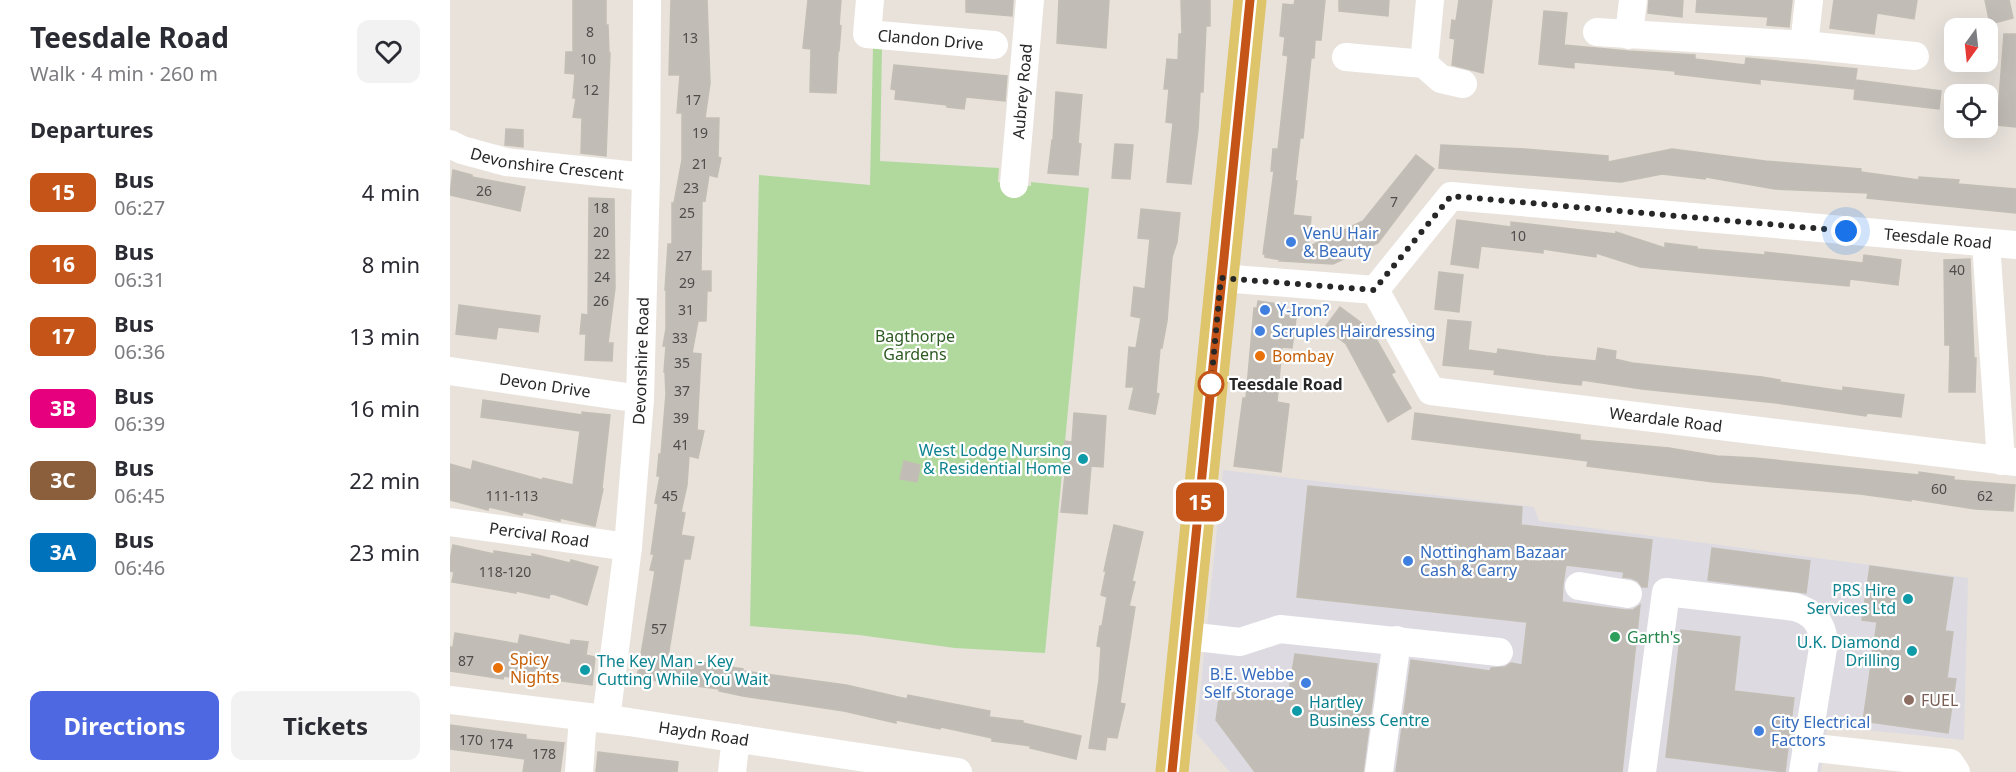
<!DOCTYPE html>
<html lang="en">
<head>
<meta charset="utf-8">
<style>
  body { margin:0; font-family:"Noto Sans",sans-serif; background:#f2f2f3; color:#2b2b33; height:100vh; display:flex; flex-direction:column; font-size:22px; white-space:nowrap }
  * { box-sizing:border-box; margin:0 }
  p { font-size:20px; color:#7c7c81 }
  .icon { flex:none; width:33px; height:33px; fill:none; stroke:currentColor; stroke-width:2; stroke-linecap:round; stroke-linejoin:round }
  .map { position:relative; flex:1; overflow:hidden }
  .details { display:flex; flex-direction:column; background:#fff; width:450px }
  .details>* { flex:none }
  .badge { padding:0 12px; border-radius:9px; font-size:21px; line-height:39px }
  .needle { width:39px; rotate:195deg }
  .buttons { position:absolute; left:1494px; top:18px; display:grid; gap:12px }
  .buttons a { display:grid; place-items:center; width:54px; height:54px; border-radius:12px; background:#fff; box-shadow:0 6px 24px #0002; font-size:30px }
  .you { position:absolute; width:30px; height:30px; margin:-15px; border:4px solid #fff; border-radius:50%; background:#1a73e8; box-shadow:0 0 0 9px #1a73e833 }
  .map>.badge { position:absolute; translate:-50% -50%; box-shadow:0 0 0 3px #fff }
  h2 { padding:0 30px; font-size:22px; line-height:54px }
  .round { display:grid; place-items:center; flex:none; width:63px; height:63px; border-radius:12px; background:#f2f2f3 }
  .overview { display:flex; align-items:center; justify-content:space-between; height:102px; padding:0 30px }
  h1 { font-size:28px; font-weight:700; line-height:45px }
  .primary-button { display:flex; gap:12px; margin-top:auto; padding:12px 30px }
  .primary-button a { flex:1; height:69px; border-radius:12px; background:#4e68e2; color:#fff; font-size:24px; font-weight:700; line-height:69px; text-align:center }
  .primary-button a+a { background:#f2f2f3; color:#2b2b33 }
  ul { padding:0; list-style:none }
  li { display:flex; align-items:center; gap:18px; height:72px; padding:0 30px }
  li div { flex:1 }
  li b { display:block; font-size:22px }
  li em { font-style:normal }
  li .badge { min-width:66px; font-weight:700; text-align:center }
  main { display:flex; flex:1; min-height:0 }
  .map>svg:first-child { display:block }
  .industrial { fill:#dddbe1 }
  .green { fill:#b1d99d }
  .building { fill:#c1bcb6; stroke:#c3beb5; stroke-width:1.5 }
  .lines { fill:none; stroke-linecap:round; stroke-linejoin:round }
  .minor { stroke:#fff; stroke-width:28 }
  .major { stroke:#dec46a; stroke-width:33 }
  .line-casing { stroke:#fff; stroke-width:14 }
  .line { stroke:#c45417; stroke-width:9 }
  .walk { stroke:#272727; stroke-width:6; stroke-dasharray:0 10.8 }
  .shop-dot { fill:#3f7fe0; stroke:#fff; stroke-width:2 }
  .food-dot { fill:#e8710a; stroke:#fff; stroke-width:2 }
  .stop-dot { fill:#fff; stroke:#c45417; stroke-width:3 }
  .culture-dot { fill:#0f9aa8; stroke:#fff; stroke-width:2 }
  .leisure-dot { fill:#2e9e5b; stroke:#fff; stroke-width:2 }
  .education-dot { fill:#8d6e63; stroke:#fff; stroke-width:2 }
  .labels { text-anchor:middle; stroke-width:4.5; stroke-linejoin:round; paint-order:stroke }
  .number-label { font-size:14px; fill:#4e4c4b }
  .street-label { font-size:16px; fill:#272727; stroke:#fff }
  .shop-label { font-size:16px; fill:#366cbe; stroke:#fff; text-anchor:start }
  .park-label { font-size:16px; fill:#2d5a22; stroke:#fff }
  .food-label { font-size:16px; fill:#c56008; stroke:#fff; text-anchor:start }
  .stop-label { font-size:16px; font-weight:bold; fill:#272727; stroke:#fff; text-anchor:start }
  .culture-label { font-size:16px; fill:#0d838f; stroke:#fff; text-anchor:end }
  .leisure-label { font-size:16px; fill:#27864d; stroke:#fff; text-anchor:start }
  .education-label { font-size:16px; fill:#785e54; stroke:#fff; text-anchor:start }
</style>
</head>
<body>
<main>
<section class="details">
<div class="overview"><div><h1>Teesdale Road</h1><p>Walk · 4 min · 260 m</p></div><a class="round"><svg class="icon" aria-label="heart" viewBox="0 0 24 24"><path d="M12 20l-8-8c-3-5 5-10 8-4 3-6 11-1 8 4z"/></svg></a></div>
<h2>Departures</h2>
<ul>
<li><span class="badge" style="background:#c45417;color:#fff">15</span><div><b>Bus</b><p>06:27</p></div><em>4 min</em></li>
<li><span class="badge" style="background:#c45417;color:#fff">16</span><div><b>Bus</b><p>06:31</p></div><em>8 min</em></li>
<li><span class="badge" style="background:#c45417;color:#fff">17</span><div><b>Bus</b><p>06:36</p></div><em>13 min</em></li>
<li><span class="badge" style="background:#e6007e;color:#fff">3B</span><div><b>Bus</b><p>06:39</p></div><em>16 min</em></li>
<li><span class="badge" style="background:#8b5e3c;color:#fff">3C</span><div><b>Bus</b><p>06:45</p></div><em>22 min</em></li>
<li><span class="badge" style="background:#0072bc;color:#fff">3A</span><div><b>Bus</b><p>06:46</p></div><em>23 min</em></li>
</ul>
<div class="primary-button"><a>Directions</a><a>Tickets</a></div>
</section>
<div class="map">
<svg width="1566" height="772" viewBox="0 0 1566 772">
  <rect width="100%" height="100%" fill="#e8e2db"/>
  <!-- industrial -->
  <path class="industrial" d="M773,470L1084,507L1089,521L1518,578L1514,740L1377,726L1371,772H780L746,733Z"/>
  <!-- green -->
  <path class="green" d="M423,47H432L430,161L549,168L548,182L581,186V182L639,188L595,653L505,648L409,635L300,626L309,175L420,185Z"/>
  <!-- building -->
  <path class="building" d="M123,0H156V25H158L159,53H160L156,156L131,153L132,118L123,117L126,98H123L125,74L115,73L116,52H123Z
    M221,0H257L260,83L255,118H269L268,157L271,158L267,177L259,175L255,201L252,200L251,271H261V291H257L256,321H248L242,353L251,354L247,430L254,431L248,458L239,456L237,485L231,512L235,513L231,535L244,537L240,559H234L218,657L293,669V671L396,685L457,699L458,695L540,711L539,717L573,721V723L631,736L626,759L580,748L581,746L542,741V738L491,727L490,729L446,720V723L394,711L293,696L269,691V689L187,678L205,571L200,570L204,554H201L208,504L205,503L210,476H207L209,454H211L216,394L215,372H214L216,346H213L216,329V290H215L218,244H222V203H224L232,160V113H227L230,75H219Z
    M358,0H391L389,25L391,26L389,51H388L386,93L360,92L361,49L353,48Z
    M516,0H563L562,16L516,12Z
    M609,0H659L656,48L607,43Z
    M731,0H760V26H756L753,92H750L748,130L741,184L717,182L723,123L716,122L719,89H714L717,59L728,60L729,34H732Z
    M845,0H875L871,40H865L864,58H861L853,138H850L845,181H847L843,215L861,217L858,247L913,221L966,155L984,169L928,243L883,264L830,261L832,260L815,257V254H813L824,171H821L823,149H828L838,56L833,55L835,37L830,36L833,4L844,5Z
    M889,0H939L938,16L889,11Z
    M1009,0H1042L1033,73L1002,65L1005,39L1000,38L1002,20L1006,21Z
    M1199,0H1233L1232,17L1198,13Z
    M1247,0H1342L1339,27L1317,25L1318,17L1246,12Z
    M1384,0H1467L1464,19L1427,13L1424,34L1380,28Z
    M1535,0H1559L1563,18L1540,24Z
    M1094,11L1117,13L1114,45L1178,51L1245,55V59L1295,65L1296,58L1407,69L1404,89L1310,79V84L1225,74V71L1124,62V68L1089,64Z
    M1554,34H1566V127L1547,125Z
    M444,65L557,76L555,101L516,97L514,109L497,107V105L445,99L446,90L441,89Z
    M1406,80L1491,91L1489,109L1404,99Z
    M606,92L632,95L628,143L631,144L628,175L598,173L602,140H603Z
    M56,129L73,130V147L55,145Z
    M665,144L683,145L680,179L662,178Z
    M991,145L1075,149L1158,156V162L1222,149L1315,161L1411,169V172L1469,180V177L1509,180L1508,184L1566,189V213L1417,198L1418,193L1325,189L1256,177L1255,179L1212,174L1171,182L989,168Z
    M3,170L22,175V177L75,187L70,211L0,195Z
    M139,198L164,199L165,288L158,343H163L162,361L135,360L136,334H130L132,314L138,315Z
    M691,209L730,213L727,242L722,257L717,321L712,348H710L706,393L709,394L705,414L679,409L684,387H676L679,347L686,348L691,318L681,316L684,287L695,289L700,239L688,238Z
    M1007,220L1061,227V222L1166,234V232L1215,248V243L1247,247V249L1315,255V252L1413,263L1414,255L1451,260L1448,285L1400,279L1399,286L1190,267L1146,253V257L1093,249V253L1031,246L1028,268L1001,264Z
    M1520,259L1524,358H1526L1525,392H1499L1500,345H1495L1494,260Z
    M989,272L1013,275L1009,312L985,309Z
    M808,301L837,305L836,310L847,311L842,348L832,347L827,402L839,404L831,472L784,466L793,398H796L804,308H807Z
    M9,305L90,316L88,332L48,327L46,339L6,334Z
    M890,307L921,330L945,372L941,374L961,408L938,422L896,344L875,327Z
    M998,320L1021,322L1018,350L1047,354L1048,349L1096,356L1146,361L1148,348L1166,351L1165,359L1182,363L1312,377L1330,380V382L1393,391V387L1454,395L1451,417L1417,413L1416,416L1327,403L1192,389L1132,380L1131,385L1112,383L1044,374L1045,370L993,365Z
    M33,400L132,415V412L160,415L152,488L153,489L145,526L110,518V521L106,520L73,512L72,515L39,507L38,510L0,500V464L21,470L23,461L92,480L93,478L123,485L130,431L31,417Z
    M624,413L656,416L653,467L641,466L637,514L611,512L615,475L612,474L615,441L622,442Z
    M965,413L1130,435V440L1219,448L1267,456L1305,458L1469,475V472L1504,477V480L1565,485L1563,511L1525,509L1461,499V501L1410,494L1264,482L1137,466L1138,461L962,439Z
    M454,461L470,465L467,482L450,479Z
    M858,486L1072,507L1071,525L1202,540L1197,587H1192L1188,581L1181,578L1173,577L1174,572L1116,565L1113,584L1112,602L1175,610H1183L1190,605L1172,772H946L961,660L1040,671L1041,668L1055,667L1061,663L1072,665L1077,622L847,597Z
    M664,525L693,532L682,581L685,582L679,606L685,607L670,703L675,704L667,738L657,737L655,750L639,748L649,680L651,647L647,646L650,626H652L657,597L651,595L656,571H654Z
    M3,545L44,554V551L82,557V554L120,563L121,560L148,567L137,605L100,593L99,598L66,591V593L2,582L4,572L0,571V560Z
    M1262,548L1360,561L1356,593L1258,580Z
    M1420,566L1503,578L1495,631L1503,632L1497,678L1506,679L1498,733L1413,721L1427,622L1412,620Z
    M1231,630L1290,637L1284,691L1344,698L1335,772L1216,757Z
    M5,633L68,644L70,635L120,645L121,640L138,642L136,655L145,657L142,685L104,680L103,685L54,676L53,679L0,671V647H3Z
    M845,654L927,664L913,772H805L766,720L770,692L838,696Z
    M0,725L76,735V739L114,743L110,772H73L75,759L0,749Z
    M148,752L228,762L227,772H146Z"/>
  <g class="lines">
    <!-- minor -->
    <g class="minor">
      <path id="s1" d="M420,0L417,34L544,45"/>
      <path d="M1147,32L1354,45L1465,56"/>
      <path d="M1179,35L1183,0"/>
      <path d="M1354,45L1359,0"/>
      <path d="M896,57L974,64L991,79L1013,84"/>
      <path d="M974,64L980,0"/>
      <path id="s2" d="M0,144L12,150L56,162L196,177"/>
      <path id="s3" d="M564,184L580,0"/>
      <path d="M1536,243L1551,461"/>
      <path id="s4" d="M771,278L925,290L1001,196L1566,245"/>
      <path id="s5" d="M925,290L981,391L1566,462"/>
      <path id="s6" d="M0,371L190,399"/>
      <path id="s7" d="M0,522L178,547"/>
      <path d="M1129,586L1178,594"/>
      <path d="M737,636L790,642L830,629L1049,652"/>
      <path id="s8" d="M0,700L179,722L508,772"/>
      <path id="s9" d="M156,719L178,547L190,399L196,177L197,0"/>
      <path d="M1356,747L1500,763L1506,772"/>
      <path d="M129,772L133,717"/>
      <path d="M282,772L286,738"/>
      <path d="M929,772L947,640"/>
      <path d="M1192,772L1216,592L1345,607C1363,612 1372,623 1374,642L1353,772"/>
    </g>
    <!-- major -->
    <path class="major" d="M722,772L800,0"/>
  </g>
  <g class="lines">
    <!-- line casing -->
    <g class="line-casing">
      <path id="line" d="M722,772L800,0"/>
    </g>
    <!-- line -->
    <use href="#line" class="line"/>
    <!-- walk -->
    <path class="walk" d="M761,384L771,278L924,290L1001,196L1396,231"/>
  </g>
  <!-- markers -->
  <g class="shop-dot">
    <circle cx="841" cy="242" r="6"/>
    <circle cx="815" cy="310" r="6"/>
    <circle cx="810" cy="331" r="6"/>
    <circle cx="958" cy="561" r="6"/>
    <circle cx="856" cy="683" r="6"/>
    <circle cx="1309" cy="731" r="6"/>
  </g>
  <g class="food-dot">
    <circle cx="810" cy="356" r="6"/>
    <circle cx="48" cy="668" r="6"/>
  </g>
  <circle class="stop-dot" cx="761" cy="384" r="12"/>
  <g class="culture-dot">
    <circle cx="633" cy="459" r="6"/>
    <circle cx="1458" cy="599" r="6"/>
    <circle cx="1462" cy="651" r="6"/>
    <circle cx="135" cy="670" r="6"/>
    <circle cx="847" cy="711" r="6"/>
  </g>
  <circle class="leisure-dot" cx="1165" cy="637" r="6"/>
  <circle class="education-dot" cx="1459" cy="700" r="6"/>
  <g class="labels">
    <!-- number labels -->
    <g class="number-label">
      <text x="140" y="37">8</text>
      <text x="240" y="43">13</text>
      <text x="138" y="64">10</text>
      <text x="141" y="95">12</text>
      <text x="243" y="105">17</text>
      <text x="250" y="138">19</text>
      <text x="250" y="169">21</text>
      <text x="241" y="193">23</text>
      <text x="34" y="196">26</text>
      <text x="944" y="207">7</text>
      <text x="151" y="213">18</text>
      <text x="237" y="218">25</text>
      <text x="151" y="237">20</text>
      <text x="1068" y="241">10</text>
      <text x="152" y="259">22</text>
      <text x="234" y="261">27</text>
      <text x="1507" y="275">40</text>
      <text x="152" y="282">24</text>
      <text x="237" y="288">29</text>
      <text x="151" y="306">26</text>
      <text x="236" y="315">31</text>
      <text x="230" y="343">33</text>
      <text x="232" y="368">35</text>
      <text x="232" y="396">37</text>
      <text x="231" y="423">39</text>
      <text x="231" y="450">41</text>
      <text x="1489" y="494">60</text>
      <text x="62" y="501">111-113</text>
      <text x="220" y="501">45</text>
      <text x="1535" y="501">62</text>
      <text x="55" y="577">118-120</text>
      <text x="209" y="634">57</text>
      <text x="16" y="666">87</text>
      <text x="21" y="745">170</text>
      <text x="51" y="749">174</text>
      <text x="94" y="759">178</text>
    </g>
    <!-- street labels -->
    <g class="street-label">
      <text dy="6" stroke="none"><textPath href="#s1" startOffset="98">Clandon Drive</textPath></text>
      <text dy="6" stroke="none"><textPath href="#s3" startOffset="93">Aubrey Road</textPath></text>
      <text dy="6" stroke="none"><textPath href="#s2" startOffset="100">Devonshire Crescent</textPath></text>
      <text dy="6" stroke="none"><textPath href="#s4" startOffset="764">Teesdale Road</textPath></text>
      <text dy="6" stroke="none"><textPath href="#s9" startOffset="360">Devonshire Road</textPath></text>
      <text dy="6" stroke="none"><textPath href="#s6" startOffset="96">Devon Drive</textPath></text>
      <text dy="6" stroke="none"><textPath href="#s5" startOffset="352">Weardale Road</textPath></text>
      <text dy="6" stroke="none"><textPath href="#s7" startOffset="90">Percival Road</textPath></text>
      <text dy="6" stroke="none"><textPath href="#s8" startOffset="256">Haydn Road</textPath></text>
    </g>
    <!-- shop labels -->
    <g class="shop-label">
      <text x="853" y="239">VenU Hair<tspan x="853" dy="18">&amp; Beauty</tspan></text>
      <text x="827" y="316">Y-Iron?</text>
      <text x="822" y="337">Scruples Hairdressing</text>
      <text x="970" y="558">Nottingham Bazaar<tspan x="970" dy="18">Cash &amp; Carry</tspan></text>
      <text x="844" y="680" text-anchor="end">B.E. Webbe<tspan x="844" dy="18">Self Storage</tspan></text>
      <text x="1321" y="728">City Electrical<tspan x="1321" dy="18">Factors</tspan></text>
    </g>
    <!-- park labels -->
    <g class="park-label">
      <text x="465" y="342">Bagthorpe<tspan x="465" dy="18">Gardens</tspan></text>
    </g>
    <!-- food labels -->
    <g class="food-label">
      <text x="822" y="362">Bombay</text>
      <text x="60" y="665">Spicy<tspan x="60" dy="18">Nights</tspan></text>
    </g>
    <!-- stop labels -->
    <g class="stop-label">
      <text x="779" y="390">Teesdale Road</text>
    </g>
    <!-- culture labels -->
    <g class="culture-label">
      <text x="621" y="456">West Lodge Nursing<tspan x="621" dy="18">&amp; Residential Home</tspan></text>
      <text x="1446" y="596">PRS Hire<tspan x="1446" dy="18">Services Ltd</tspan></text>
      <text x="1450" y="648">U.K. Diamond<tspan x="1450" dy="18">Drilling</tspan></text>
      <text x="147" y="667" text-anchor="start">The Key Man - Key<tspan x="147" dy="18">Cutting While You Wait</tspan></text>
      <text x="859" y="708" text-anchor="start">Hartley<tspan x="859" dy="18">Business Centre</tspan></text>
    </g>
    <!-- leisure labels -->
    <g class="leisure-label">
      <text x="1177" y="643">Garth's</text>
    </g>
    <!-- education labels -->
    <g class="education-label">
      <text x="1471" y="706">FUEL</text>
    </g>
  </g>
</svg>
<div class="buttons">
<a><svg class="needle" viewBox="-14 -14 28 28"><path d="M0-13l5 13h-10z" fill="#e53935"/><path d="M0 13l5-13h-10z" fill="#7c7c81"/></svg></a>
<a><svg class="icon" aria-label="locate" viewBox="0 0 24 24"><circle cx="12" cy="12" r="6"/><path d="M12 2v4M12 18v4M2 12h4M18 12h4"/></svg></a>
</div>
<div class="you" style="left:1396px;top:231px"></div>
<b class="badge" style="left:750px;top:502px;background:#c45417;color:#fff">15</b>
</div>
</main>
</body>
</html>
